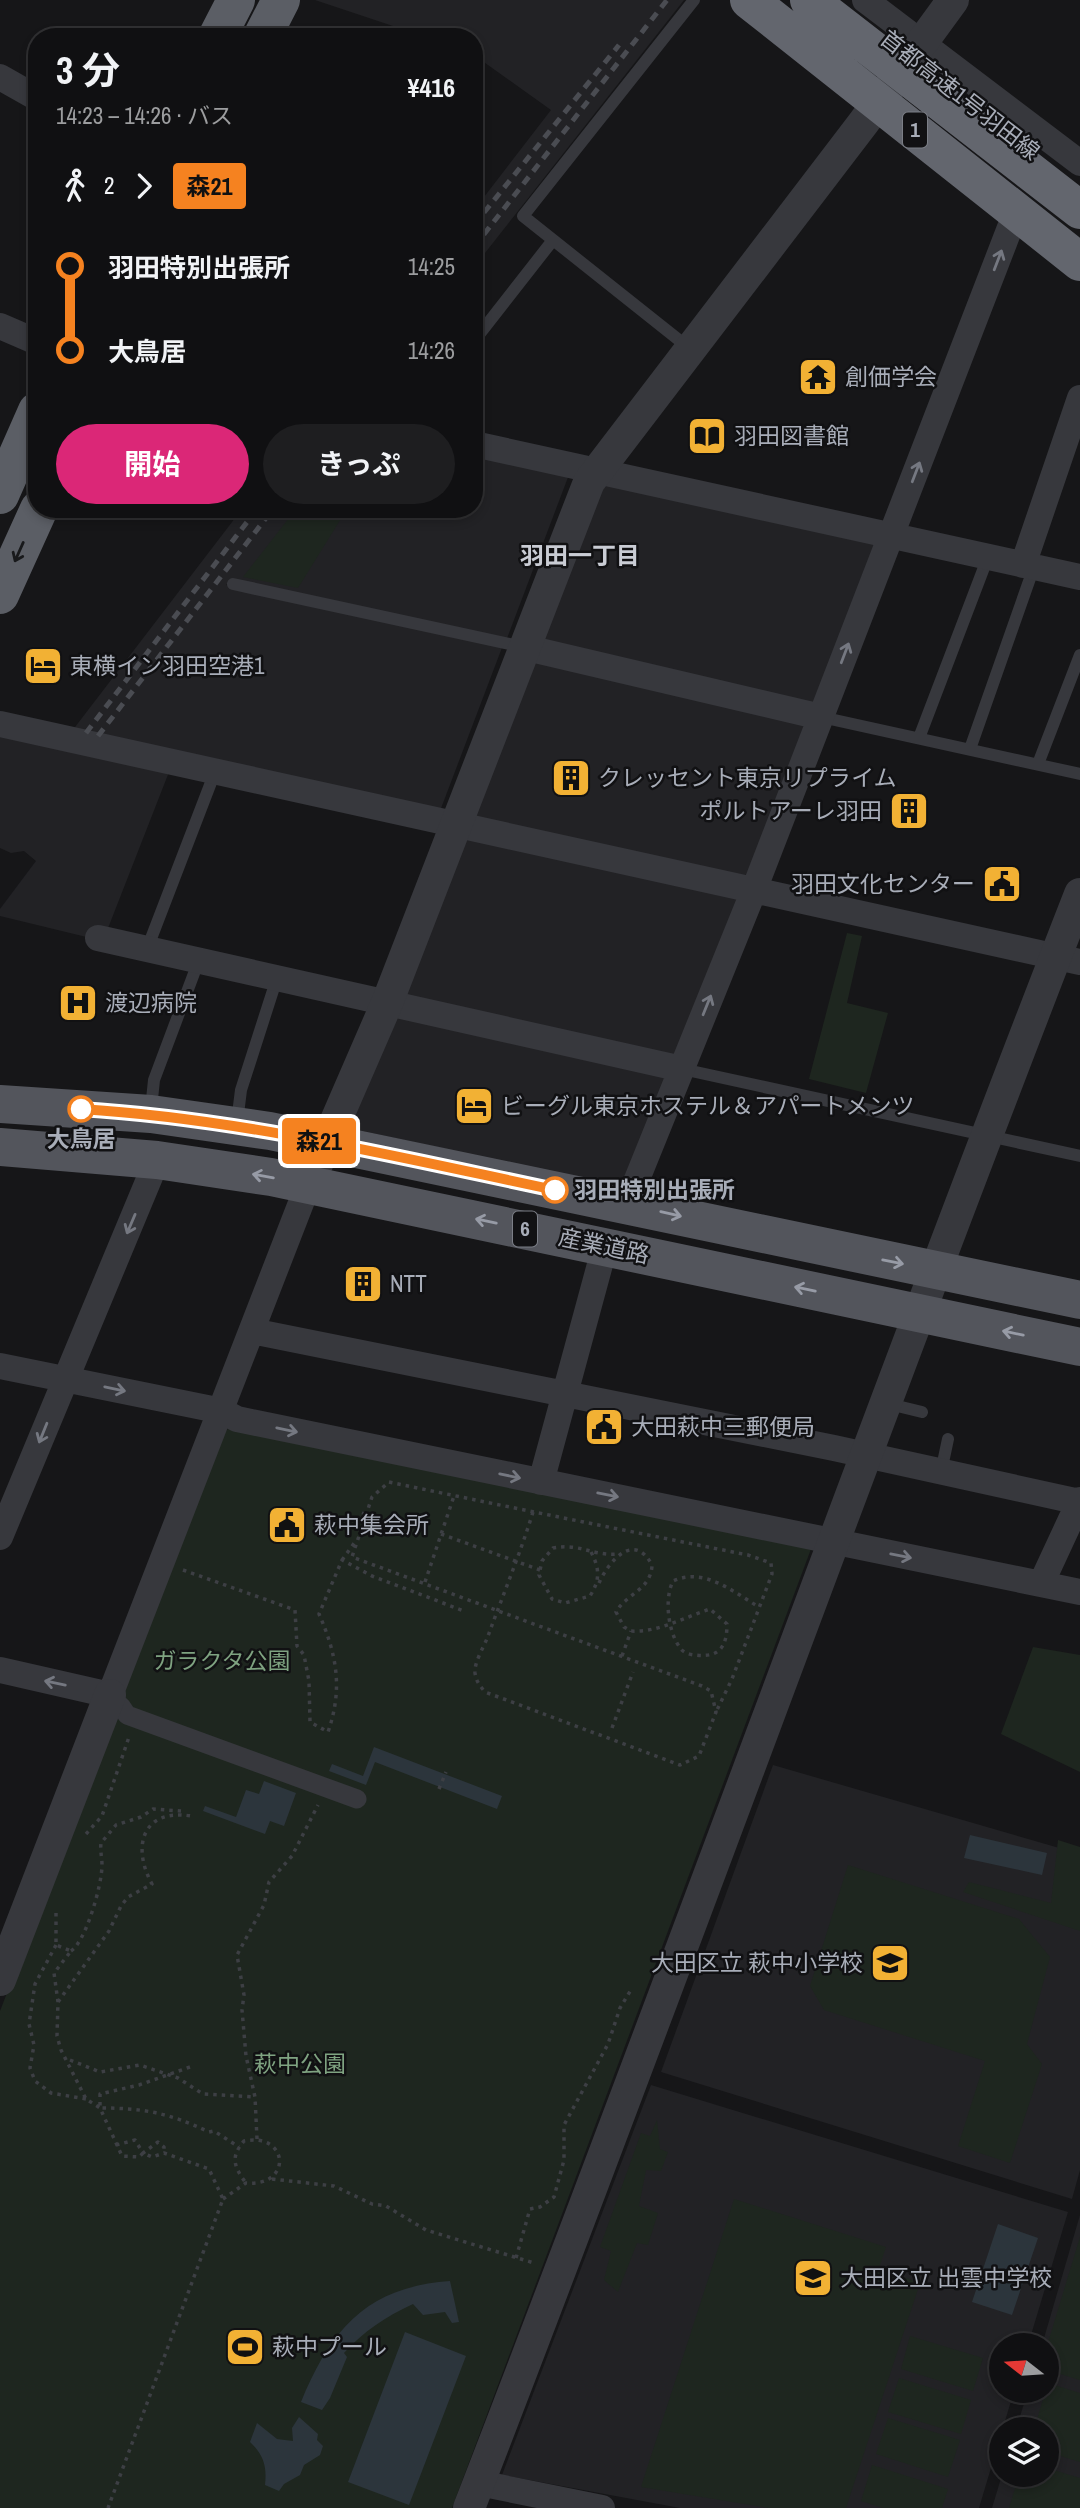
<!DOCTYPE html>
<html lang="ja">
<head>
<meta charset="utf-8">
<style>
  body { margin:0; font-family:"Archivo Narrow","Noto Sans JP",sans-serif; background:#1e1e20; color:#f1f3f6; height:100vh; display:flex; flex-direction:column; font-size:26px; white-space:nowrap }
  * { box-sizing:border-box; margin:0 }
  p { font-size:23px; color:#9c9d9f }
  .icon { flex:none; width:38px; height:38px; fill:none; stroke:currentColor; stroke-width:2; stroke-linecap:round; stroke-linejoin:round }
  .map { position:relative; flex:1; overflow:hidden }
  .side { position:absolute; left:28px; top:28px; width:455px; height:490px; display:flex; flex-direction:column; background:#101012; border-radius:28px; box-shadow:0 4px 10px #0003,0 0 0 2px #303032 }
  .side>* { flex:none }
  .badge { padding:0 14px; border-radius:5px; font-size:24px; line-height:46px }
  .needle { width:46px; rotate:287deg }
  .tools { position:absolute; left:989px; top:2333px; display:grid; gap:14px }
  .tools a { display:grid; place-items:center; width:70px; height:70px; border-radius:50%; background:#101012; box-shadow:0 4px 10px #0003,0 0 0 2px #303032; font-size:35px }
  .map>.badge { position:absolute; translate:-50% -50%; box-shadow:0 0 0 4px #fff }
  .legs { display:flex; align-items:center; gap:10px; height:77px; padding:0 28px; font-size:23px }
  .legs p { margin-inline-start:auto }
  .headline { display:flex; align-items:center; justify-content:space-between; height:119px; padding:0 28px }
  h1 { font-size:38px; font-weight:700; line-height:52px }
  .cta { display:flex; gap:14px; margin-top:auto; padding:14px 28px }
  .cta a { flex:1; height:80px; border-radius:42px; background:#db2777; color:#fff; font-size:28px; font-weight:700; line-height:80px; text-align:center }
  .cta a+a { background:#1e1e20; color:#f1f3f6 }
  ul { padding:0 28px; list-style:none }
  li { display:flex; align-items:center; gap:24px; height:84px; font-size:26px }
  li i { display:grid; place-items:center; width:10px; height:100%; margin:0 9px; background:currentColor }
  li i::after { content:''; width:18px; height:18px; margin:-9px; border:5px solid; border-radius:50%; background:#101012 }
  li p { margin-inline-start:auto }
  li:first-child i { background:linear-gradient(#0000 50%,currentColor 0) }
  li:last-child i { background:linear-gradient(currentColor 50%,#0000 0) }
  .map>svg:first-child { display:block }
  .built { fill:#222225 }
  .green { fill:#1e261f }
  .water { fill:#2c353c }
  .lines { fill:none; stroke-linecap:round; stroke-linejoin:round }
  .path { stroke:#3d3f44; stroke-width:3.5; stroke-dasharray:3.5 5; stroke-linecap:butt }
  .service { stroke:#37383d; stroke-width:12 }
  .pedestrian { stroke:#37383d; stroke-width:19 }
  .minor { stroke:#37383d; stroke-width:26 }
  .tertiary { stroke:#37383d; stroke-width:32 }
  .primary { stroke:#53555c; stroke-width:38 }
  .trunk { stroke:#5b5e65; stroke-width:38 }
  .rail { stroke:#4a4c52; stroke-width:5; stroke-dasharray:9 7; stroke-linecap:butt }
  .motorway-bridge { stroke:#63666e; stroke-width:38 }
  .oneway { stroke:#757881 }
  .oneway2 { stroke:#18191b }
  .oneway3 { stroke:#979ba6 }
  .line-1-casing { stroke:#fff; stroke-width:16 }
  .line-1 { stroke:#f58220; stroke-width:10 }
  .stop-1-dot { fill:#fff; stroke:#f58220; stroke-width:3.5 }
  .labels { text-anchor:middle; stroke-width:5; stroke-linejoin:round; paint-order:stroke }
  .shield { fill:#111113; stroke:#7b7e86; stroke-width:2 }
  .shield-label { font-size:21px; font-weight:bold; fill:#a8adb8 }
  .street-label { font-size:23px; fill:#a8adb8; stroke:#111113 }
  .poi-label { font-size:23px; fill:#a8adb8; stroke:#111113; text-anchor:start }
  .stop-label { font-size:23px; font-weight:bold; fill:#a8adb8; stroke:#111113 }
  .park-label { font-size:23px; fill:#7fa381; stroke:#111113 }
  .neighbourhood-label { font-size:24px; font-weight:bold; fill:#c9ccd4; stroke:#111113 }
</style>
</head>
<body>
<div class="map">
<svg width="1080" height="2508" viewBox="0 0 1080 2508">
  <rect width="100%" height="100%" fill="#161618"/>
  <!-- built -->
  <path class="built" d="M315,0H684L474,267V210L551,110L474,55V37H426Z
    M474,451L570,472L506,641L231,580L226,585L503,645L440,811L72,731L242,509H474Z
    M601,478L879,538L819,710L538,644Z
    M533,655L807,726L747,874L739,879L477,824L471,812Z
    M0,732L169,772L103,941L0,916V909L36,861L24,851L11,853L0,848Z
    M473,834L741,894L679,1063L396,1001L457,844Z
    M394,1009L673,1068L629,1189L358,1130L351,1118Z
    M773,1765L1080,1854V2170L1072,2199L661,2072Z
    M651,2085L1068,2212L1028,2345H1001V2390L1014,2391L979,2508H680L502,2475Z
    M1080,2215V2508H992L1002,2475L1046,2474V2429H1016L1028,2391L1046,2390V2345H1042Z"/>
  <!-- green -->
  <path class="green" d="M296,509H347L298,588L243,577Z
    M847,933L862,936L847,1003L888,1013L866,1093L809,1079Z
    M233,1425L811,1549L452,2508H0V2011L225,1431Z
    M1033,1647L1080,1655V1772L1001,1734Z
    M1058,1840L1080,1847V1931L963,1892L969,1882L1051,1903Z
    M848,1865L1019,1919L1050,1957L1027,2044L1042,2064L1010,2163L958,2146L985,2061L824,2010L810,1986Z
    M657,2120L660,2149L668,2152L661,2171L646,2170L639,2206L658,2213L648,2245L637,2243L618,2292L604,2280L611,2251L600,2247L641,2133L650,2136Z
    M734,2199L886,2247L879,2268L920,2283L846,2508H768L641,2487Z
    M1080,2237V2380L1047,2370V2346Z
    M910,2336L983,2358L973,2391L901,2369Z
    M899,2378L971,2400L961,2434L888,2412Z
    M1048,2383L1080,2393V2462L1047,2452L1046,2429H1034Z
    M888,2418L960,2440L948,2477L876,2454Z
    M872,2465L948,2489L942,2508H883L861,2501Z
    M1047,2468L1080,2478V2508H1009L1019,2475L1046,2474Z"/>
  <!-- water -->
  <path class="water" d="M374,1747L502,1796L497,1809L375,1762L366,1785L329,1771L332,1764L363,1776Z
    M264,1781L296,1793L284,1826L270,1821L265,1834L203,1811L205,1806L236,1817L246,1790L259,1794Z
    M970,1835L1047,1853L1042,1875L964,1858Z
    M998,2224L1038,2238L1012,2315L972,2302Z
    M450,2281L459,2322L452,2323L445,2312L423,2315L413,2304C385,2317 364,2331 344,2353L347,2357L330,2398L322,2410L301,2402C331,2329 367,2287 450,2281Z
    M405,2332L466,2356L409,2505L348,2482Z
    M299,2417L318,2434L317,2440L323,2446L320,2455L304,2465L300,2475L284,2484L279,2491L265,2485C267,2467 264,2455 250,2442L257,2423L277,2439L293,2441L292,2428Z"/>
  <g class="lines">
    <!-- path -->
    <path class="path" d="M533,1512C520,1554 503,1595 488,1636C484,1647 474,1662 475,1673C476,1681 480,1686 485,1692L680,1765L699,1756L716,1712L711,1691L702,1686L352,1557L372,1497L389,1482C508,1507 628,1531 748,1555L771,1563L772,1574L732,1679L716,1712
      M358,1531L364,1512
      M441,1534L540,1570
      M591,1552C600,1569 600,1580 590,1596L565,1603L552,1599L539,1575L542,1561L553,1548C580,1543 592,1556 618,1554
      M342,1560L355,1542
      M183,1570L295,1610L297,1646L304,1655L309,1681L310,1722L328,1732C343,1689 337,1655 319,1614L342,1560L372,1576L464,1611
      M425,1582L454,1496
      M599,1583C609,1561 634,1531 652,1565C651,1590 627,1593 616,1612L624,1627L631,1631C657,1633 685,1617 710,1609L727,1624C727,1646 720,1658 696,1655C691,1655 684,1653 681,1649C668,1633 664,1599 673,1581C704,1567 732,1591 759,1607
      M622,1656L631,1631
      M612,1728L633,1672
      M439,1789L446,1772
      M86,1834L102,1816L129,1737
      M56,1913V1945L71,1951L54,1973L58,2002L57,2036L61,2050L86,2099L100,2108L122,2156L139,2157L143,2153L152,2157L164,2153L209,2169L223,2199L108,2508
      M56,1945L35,1984L29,2024L34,2045L30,2068L35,2081L51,2093L86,2099
      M71,1951C86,1941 102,1885 102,1865C102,1857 100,1851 101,1843L116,1825L141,1817L153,1809L181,1811
      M58,2002L109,1931L121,1906L128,1897L152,1884C131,1846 143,1808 191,1816
      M70,2060L100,2072L140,2065L178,2078L203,2094L255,2097
      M190,2067L139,2085L100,2094V2108C144,2108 169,2113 209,2132L214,2131L239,2147
      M257,2139L255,2097L246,2056L242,2010L244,1995L237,1955L264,1905L269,1882L292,1856L318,1805
      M116,2145L135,2140L143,2153L158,2142L164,2147V2153
      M272,2179L334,2186L372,2204L386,2206L426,2230L534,2263
      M223,2199L246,2183C293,2187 289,2132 244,2141C230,2157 234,2167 246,2183
      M516,2258L530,2209L540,2207L554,2197L564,2160V2125L608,2044L620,2008L632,1988"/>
    <!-- service -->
    <path class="service" d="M474,341L553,240
      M689,348L523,216L694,0
      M233,584L523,647
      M821,717L1080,774
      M919,738L988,557
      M970,749L1034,567
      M1038,764L1080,655
      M147,949L215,772
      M682,1069L1080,1156
      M151,1109L154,1080L199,960
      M237,1122L241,1090L277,978
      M885,1403L922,1412
      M941,1472L948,1439"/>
    <!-- pedestrian -->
    <path class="pedestrian" d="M121,1706L127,1715L357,1799"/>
    <!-- minor -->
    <path class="minor" d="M865,0L1080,163
      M0,77L37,98
      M0,326L37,342
      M474,444L1080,577
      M1023,565L1080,398
      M527,648L821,717
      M0,724L1080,962
      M98,938L682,1069
      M627,1204L754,890L1011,225
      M252,1331L834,1448L1080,1502
      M0,1366L222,1411L237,1419L1080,1592
      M541,1482L605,1246
      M0,1537L157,1160
      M1041,1584L1080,1500
      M0,1670L110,1695L308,1185
      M479,2483L602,2508"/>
    <!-- tertiary -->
    <path class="tertiary" d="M308,1185L387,1003L589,482L864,122L953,0
      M0,1980L110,1695
      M469,2508C677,1972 871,1430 1080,894"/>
    <!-- primary -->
    <path class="primary" d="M0,1104L151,1114L270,1131L1080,1300
      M0,1147L157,1160L271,1177L1080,1347"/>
    <!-- trunk -->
    <path class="trunk" d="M217,37L236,0
      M262,37L281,0
      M0,495L37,411
      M0,595L39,509"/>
    <!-- rail -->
    <path class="rail" d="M474,225L619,45
      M474,247L667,0
      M86,733L257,509
      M98,736L273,509"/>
    <!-- motorway-bridge -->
    <path class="motorway-bridge" d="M749,0L1080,262
      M809,0L1080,210"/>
  </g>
  <!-- one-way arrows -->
  <defs><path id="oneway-shaft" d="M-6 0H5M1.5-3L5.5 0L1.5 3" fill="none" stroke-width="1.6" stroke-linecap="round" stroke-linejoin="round" transform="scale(1.75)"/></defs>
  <g class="oneway">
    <use href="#oneway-shaft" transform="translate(998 260) rotate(-69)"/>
    <use href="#oneway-shaft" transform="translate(916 472) rotate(-69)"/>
    <use href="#oneway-shaft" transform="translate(845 653) rotate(-69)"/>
    <use href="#oneway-shaft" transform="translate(707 1005) rotate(-68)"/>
    <use href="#oneway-shaft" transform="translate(131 1224) rotate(113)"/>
    <use href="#oneway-shaft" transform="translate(115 1389) rotate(12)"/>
    <use href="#oneway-shaft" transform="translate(287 1430) rotate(12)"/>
    <use href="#oneway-shaft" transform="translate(43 1433) rotate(112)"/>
    <use href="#oneway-shaft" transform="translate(510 1476) rotate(12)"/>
    <use href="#oneway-shaft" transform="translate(608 1495) rotate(11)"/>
    <use href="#oneway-shaft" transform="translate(901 1556) rotate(11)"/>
    <use href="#oneway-shaft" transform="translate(55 1683) rotate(-168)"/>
  </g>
  <use class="oneway2" href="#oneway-shaft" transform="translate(19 552) rotate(114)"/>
  <g class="oneway3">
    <use href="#oneway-shaft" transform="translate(263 1176) rotate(-170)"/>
    <use href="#oneway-shaft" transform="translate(671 1214) rotate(13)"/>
    <use href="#oneway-shaft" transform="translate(486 1221) rotate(-168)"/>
    <use href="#oneway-shaft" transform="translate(893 1262) rotate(11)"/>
    <use href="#oneway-shaft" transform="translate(805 1289) rotate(-168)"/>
    <use href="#oneway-shaft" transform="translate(1013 1333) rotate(-168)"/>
  </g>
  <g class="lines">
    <!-- line-1 casing -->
    <g class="line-1-casing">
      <path id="line-1" d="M81,1109C242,1119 398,1157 555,1190"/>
    </g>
    <!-- line-1 -->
    <use href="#line-1" class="line-1"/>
  </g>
  <!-- icons -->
  <defs>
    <g id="temple-square" transform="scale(2.0125)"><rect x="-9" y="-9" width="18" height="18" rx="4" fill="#f2b134" stroke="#111113"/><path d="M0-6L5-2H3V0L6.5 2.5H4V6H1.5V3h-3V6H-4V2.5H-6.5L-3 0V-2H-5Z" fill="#111"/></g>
    <g id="library-square" transform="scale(2.0125)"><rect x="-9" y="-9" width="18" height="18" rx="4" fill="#f2b134" stroke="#111113"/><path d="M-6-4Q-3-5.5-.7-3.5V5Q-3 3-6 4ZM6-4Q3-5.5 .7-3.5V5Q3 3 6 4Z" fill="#111"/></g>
    <g id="hotel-square" transform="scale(2.0125)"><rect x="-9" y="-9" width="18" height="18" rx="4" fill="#f2b134" stroke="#111113"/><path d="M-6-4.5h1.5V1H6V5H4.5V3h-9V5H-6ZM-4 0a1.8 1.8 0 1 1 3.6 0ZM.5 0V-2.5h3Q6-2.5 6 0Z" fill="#111"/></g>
    <g id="building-square" transform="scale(2.0125)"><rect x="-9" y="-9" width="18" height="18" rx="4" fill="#f2b134" stroke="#111113"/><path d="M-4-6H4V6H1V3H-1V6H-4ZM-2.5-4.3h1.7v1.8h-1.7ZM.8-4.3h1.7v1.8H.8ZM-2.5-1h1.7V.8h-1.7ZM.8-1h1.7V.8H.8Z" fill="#111"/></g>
    <g id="civic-square" transform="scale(2.0125)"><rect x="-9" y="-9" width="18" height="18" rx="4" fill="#f2b134" stroke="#111113"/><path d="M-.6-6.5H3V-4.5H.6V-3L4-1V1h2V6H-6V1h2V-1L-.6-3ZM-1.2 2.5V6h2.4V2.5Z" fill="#111"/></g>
    <g id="hospital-square" transform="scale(2.0125)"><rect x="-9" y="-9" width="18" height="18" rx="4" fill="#f2b134" stroke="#111113"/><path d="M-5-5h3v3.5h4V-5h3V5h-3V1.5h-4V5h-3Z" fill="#111"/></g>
    <g id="school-square" transform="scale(2.0125)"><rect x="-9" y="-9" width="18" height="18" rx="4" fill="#f2b134" stroke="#111113"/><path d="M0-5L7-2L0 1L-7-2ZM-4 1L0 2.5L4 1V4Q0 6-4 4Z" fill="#111"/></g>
    <g id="stadium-square" transform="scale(2.0125)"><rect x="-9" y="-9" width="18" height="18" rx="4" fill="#f2b134" stroke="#111113"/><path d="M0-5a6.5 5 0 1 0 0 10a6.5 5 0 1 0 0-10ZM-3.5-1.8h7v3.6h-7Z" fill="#111"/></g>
  </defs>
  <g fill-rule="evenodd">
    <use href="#temple-square" x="818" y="377"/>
    <use href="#library-square" x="707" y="436"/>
    <use href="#hotel-square" x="43" y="666"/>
    <use href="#building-square" x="571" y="778"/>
    <use href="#building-square" x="909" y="811"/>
    <use href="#civic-square" x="1002" y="884"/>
    <use href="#hospital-square" x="78" y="1003"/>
    <use href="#hotel-square" x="474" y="1106"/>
    <use href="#building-square" x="363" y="1284"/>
    <use href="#civic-square" x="604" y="1427"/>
    <use href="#civic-square" x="287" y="1525"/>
    <use href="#school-square" x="890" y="1963"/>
    <use href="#school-square" x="813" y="2278"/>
    <use href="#stadium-square" x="245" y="2347"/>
  </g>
  <!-- markers -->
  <g class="stop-1-dot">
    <circle cx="81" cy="1109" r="12"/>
    <circle cx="555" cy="1190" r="12"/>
  </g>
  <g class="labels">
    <!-- shield labels -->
    <g class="shield">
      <rect x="903" y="112.5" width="24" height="35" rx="5"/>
      <rect x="513" y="1211.5" width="24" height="35" rx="5"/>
    </g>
    <g class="shield-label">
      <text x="915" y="137">1</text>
      <text x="525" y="1236">6</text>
    </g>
    <!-- street labels -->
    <g class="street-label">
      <text transform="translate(960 95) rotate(38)" y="8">首都高速1号羽田線</text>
      <text transform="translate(604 1246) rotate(12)" y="8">産業道路</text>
    </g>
    <!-- poi labels -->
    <g class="poi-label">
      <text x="845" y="385">創価学会</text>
      <text x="734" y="444">羽田図書館</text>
      <text x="70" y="674">東横イン羽田空港1</text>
      <text x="598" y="786">クレッセント東京リプライム</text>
      <text x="882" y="819" text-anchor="end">ポルトアーレ羽田</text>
      <text x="975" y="892" text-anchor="end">羽田文化センター</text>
      <text x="105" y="1011">渡辺病院</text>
      <text x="501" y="1114">ビーグル東京ホステル＆アパートメンツ</text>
      <text x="390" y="1292">NTT</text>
      <text x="631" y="1435">大田萩中三郵便局</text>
      <text x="314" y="1533">萩中集会所</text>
      <text x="863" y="1971" text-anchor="end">大田区立 萩中小学校</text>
      <text x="840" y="2286">大田区立 出雲中学校</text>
      <text x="272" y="2355">萩中プール</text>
    </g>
    <!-- stop labels -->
    <g class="stop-label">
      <text x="81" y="1147">大鳥居</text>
      <text x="574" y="1198" text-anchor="start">羽田特別出張所</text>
    </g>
    <!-- park labels -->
    <g class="park-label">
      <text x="222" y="1669">ガラクタ公園</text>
      <text x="300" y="2072">萩中公園</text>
    </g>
    <!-- neighbourhood labels -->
    <g class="neighbourhood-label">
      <text x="580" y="564">羽田一丁目</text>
    </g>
  </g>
</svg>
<div class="tools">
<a><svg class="needle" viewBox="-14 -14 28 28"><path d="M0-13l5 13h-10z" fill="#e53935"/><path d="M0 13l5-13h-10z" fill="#9c9d9f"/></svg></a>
<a><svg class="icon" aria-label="layers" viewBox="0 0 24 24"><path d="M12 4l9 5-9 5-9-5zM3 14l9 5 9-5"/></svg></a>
</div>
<b class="badge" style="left:319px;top:1141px;background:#f58220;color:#111">森21</b>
<section class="side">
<div class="headline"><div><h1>3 分</h1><p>14:23 – 14:26 · バス</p></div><b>¥416</b></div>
<div class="legs"><svg class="icon" aria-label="walk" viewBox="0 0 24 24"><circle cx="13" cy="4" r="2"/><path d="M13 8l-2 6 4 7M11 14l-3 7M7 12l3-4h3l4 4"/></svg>2<svg class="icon" aria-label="forward" viewBox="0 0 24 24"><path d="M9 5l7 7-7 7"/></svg><b class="badge" style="background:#f58220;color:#111">森21</b></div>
<ul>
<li><i style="color:#f58220"></i><b>羽田特別出張所</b><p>14:25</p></li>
<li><i style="color:#f58220"></i><b>大鳥居</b><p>14:26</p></li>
</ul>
<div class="cta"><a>開始</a><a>きっぷ</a></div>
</section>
</div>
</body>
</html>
